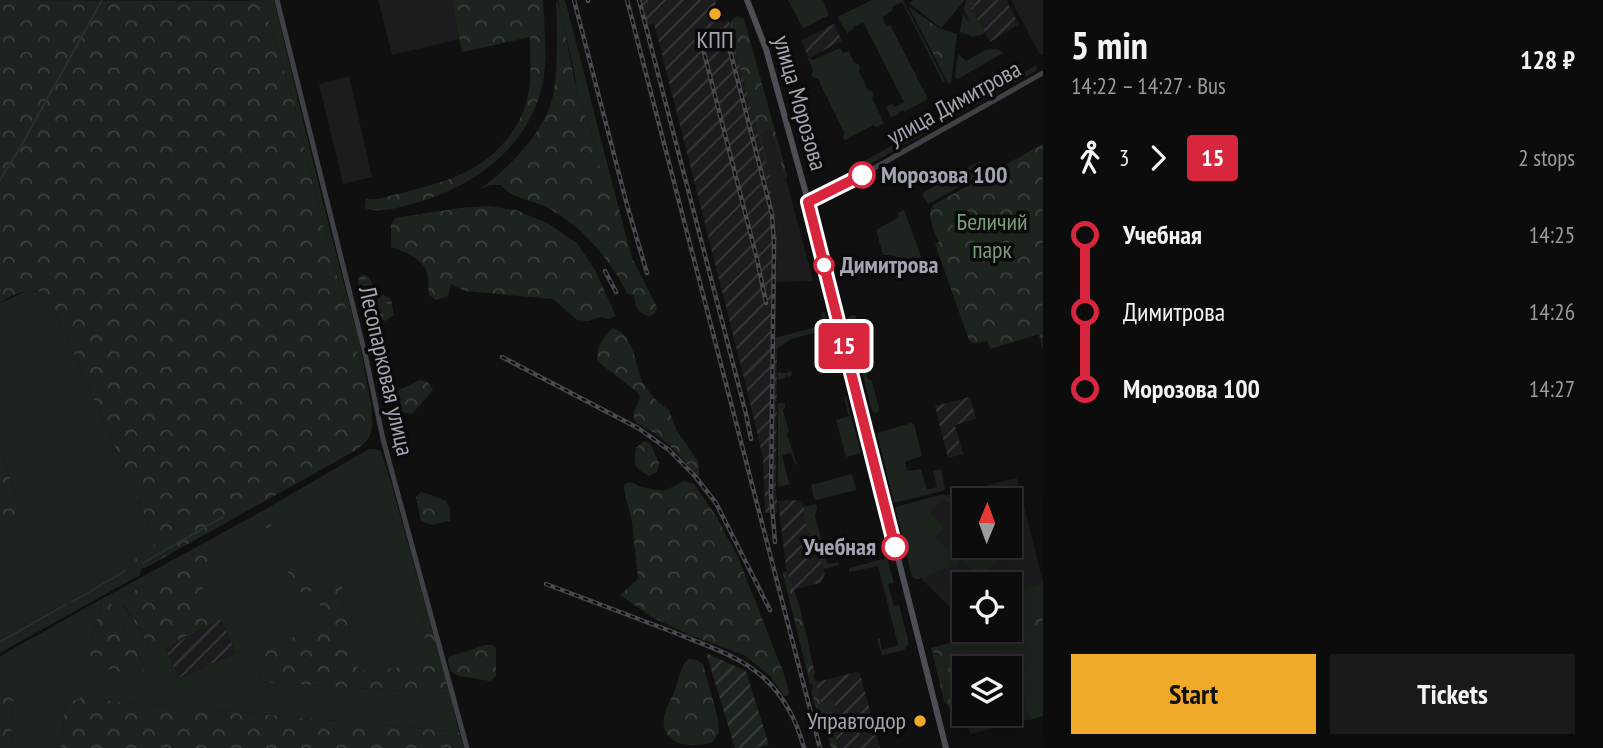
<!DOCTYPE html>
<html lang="en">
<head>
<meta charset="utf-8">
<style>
  body { margin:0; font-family:"PT Sans Narrow",sans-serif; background:#1a1a1b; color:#f1f3f6; height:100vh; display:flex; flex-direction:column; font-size:26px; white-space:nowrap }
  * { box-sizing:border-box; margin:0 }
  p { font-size:23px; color:#9a9b9d }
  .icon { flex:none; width:38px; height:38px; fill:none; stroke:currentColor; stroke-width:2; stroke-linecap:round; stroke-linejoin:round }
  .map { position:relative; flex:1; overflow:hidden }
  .panel { display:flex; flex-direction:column; background:#0c0c0d; width:560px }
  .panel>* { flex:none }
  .badge { padding:0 14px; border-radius:5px; font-size:24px; line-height:46px }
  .needle { width:46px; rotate:1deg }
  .tools { position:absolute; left:952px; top:488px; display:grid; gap:14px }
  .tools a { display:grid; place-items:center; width:70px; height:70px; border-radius:0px; background:#0c0c0d; box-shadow:0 7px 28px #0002,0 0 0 2px #2c2c2e; font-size:35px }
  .map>.badge { position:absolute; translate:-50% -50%; box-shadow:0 0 0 4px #fff }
  .legs { display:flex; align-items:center; gap:10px; height:77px; padding:0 28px; font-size:23px }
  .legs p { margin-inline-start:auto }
  .headline { display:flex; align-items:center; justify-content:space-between; height:119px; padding:0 28px }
  h1 { font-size:38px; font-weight:600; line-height:52px }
  .action { display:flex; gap:14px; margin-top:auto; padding:14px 28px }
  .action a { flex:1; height:80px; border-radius:0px; background:#f0a929; color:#111; font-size:28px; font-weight:600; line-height:80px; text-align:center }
  .action a+a { background:#1a1a1b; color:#f1f3f6 }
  ul { padding:0 28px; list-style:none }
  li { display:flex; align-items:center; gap:24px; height:77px; font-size:26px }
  li i { display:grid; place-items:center; width:10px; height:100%; margin:0 9px; background:currentColor }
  li i::after { content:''; width:18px; height:18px; margin:-9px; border:5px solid; border-radius:50%; background:#0c0c0d }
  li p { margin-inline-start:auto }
  li:first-child i { background:linear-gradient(#0000 50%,currentColor 0) }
  li:last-child i { background:linear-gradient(currentColor 50%,#0000 0) }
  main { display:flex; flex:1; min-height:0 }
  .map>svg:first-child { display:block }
  .built { fill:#1c1c1e; fill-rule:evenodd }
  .industrial { fill:url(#industrial-furrows) }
  .grass { fill:#1c241d; fill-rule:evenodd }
  .forest { fill:url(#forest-crowns) }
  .wetland { fill:url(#wetland-marsh) }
  .garden { fill:url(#garden-furrows) }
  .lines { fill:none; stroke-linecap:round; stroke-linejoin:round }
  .stream { stroke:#283036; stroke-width:2 }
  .secondary { stroke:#3f4146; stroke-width:5 }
  .primary { stroke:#4d4f55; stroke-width:6 }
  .rail-casing { stroke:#484a4f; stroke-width:4.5 }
  .rail { stroke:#0b0b0c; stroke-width:2; stroke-dasharray:5; stroke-linecap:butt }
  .line-1-casing { stroke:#fff; stroke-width:16 }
  .line-1 { stroke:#d7263d; stroke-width:10 }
  .poi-dot { fill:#f0a929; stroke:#0b0b0c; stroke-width:2.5 }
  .stop-1-dot { fill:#fff; stroke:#d7263d; stroke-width:3.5 }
  .labels { text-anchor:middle; stroke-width:7; stroke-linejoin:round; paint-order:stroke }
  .poi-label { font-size:24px; fill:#a1a6b2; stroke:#0b0b0c }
  .street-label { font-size:24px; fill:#a1a6b2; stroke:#0b0b0c }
  .stop-label { font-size:24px; font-weight:bold; fill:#a1a6b2; stroke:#0b0b0c; text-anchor:start }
  .park-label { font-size:24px; fill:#779d79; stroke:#0b0b0c }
</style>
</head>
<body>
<main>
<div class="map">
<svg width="1043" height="748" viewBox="0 0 1043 748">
  <defs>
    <pattern id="industrial-furrows" width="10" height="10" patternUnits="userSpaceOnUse" patternTransform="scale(1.75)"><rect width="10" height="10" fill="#1c1c1e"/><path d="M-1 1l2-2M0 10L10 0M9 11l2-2" fill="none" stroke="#3a3a3c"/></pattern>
    <pattern id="forest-crowns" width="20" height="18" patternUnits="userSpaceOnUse" patternTransform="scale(1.75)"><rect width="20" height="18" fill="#1c241d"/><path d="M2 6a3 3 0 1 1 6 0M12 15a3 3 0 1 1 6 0" fill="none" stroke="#3a413b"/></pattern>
    <pattern id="wetland-marsh" width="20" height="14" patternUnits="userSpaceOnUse" patternTransform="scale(1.75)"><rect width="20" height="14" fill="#1c241d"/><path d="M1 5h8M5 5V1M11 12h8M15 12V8" fill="none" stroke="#3a413b"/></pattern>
    <pattern id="garden-furrows" width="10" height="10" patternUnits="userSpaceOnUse" patternTransform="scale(1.75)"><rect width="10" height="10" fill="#1c241d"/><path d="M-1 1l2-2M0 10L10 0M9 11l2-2" fill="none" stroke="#3a413b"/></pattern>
  </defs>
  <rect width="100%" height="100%" fill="#101011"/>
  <!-- built -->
  <path class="built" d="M378,0H452L459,39L392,55Z
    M1011,0H1043V54L1040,55Z
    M349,76L372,177L343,184L319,84Z
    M773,129L813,281L776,282L777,234L771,196V179L759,132Z
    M1017,478L1043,581V607L1010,616V584H964V621L922,580L903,506ZM964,500H1010V546H964Z
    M948,646L1015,654L1031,719L970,734L965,714H1010V668H964V713Z"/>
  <!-- industrial -->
  <path class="industrial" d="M640,0H717L715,1L721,22L729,21L771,179V196L777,237L774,348H777L776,491L778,512L765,513L763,458L745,382L654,23L647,25Z
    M969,0H1006L1019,24L990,42L970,8Z
    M834,24L842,41L809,58L801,41Z
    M970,397L976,419L955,425L963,454L948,458L935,406Z
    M798,500L806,508L820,548L825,574L820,583L793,590L786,567L778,501Z
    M270,530L293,581L299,582L313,614V617L309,622L238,653L221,618L236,653L178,678L165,649L221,619L215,621L211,611V604L201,581L197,580L194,574L223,561L219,552Z
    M857,672L860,674L874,725L878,731L877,739L880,748H831L822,720L813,701L812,690L814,681H820Z"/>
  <!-- grass -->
  <path class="grass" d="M263,0H274L325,211L359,341L371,404L324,227L294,104Z
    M558,0H564L566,3L614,190L613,195L610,196L607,195L590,128L578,98L574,71Z
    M788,0H823L829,15L804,28L802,27Z
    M872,0H903L945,81L943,82L902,2L892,7L893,10L882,17L887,26L890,25L917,77V80L918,79L928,99L904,112L903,110L898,113V115L891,117L886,107L892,104L895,107L904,102L863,22L853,27L854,29L847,33L837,17Z
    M914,0H965L941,28L909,3Z
    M966,0H973L975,6L971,8L985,33L978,36L976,35L974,37L960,32L963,14L970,23L964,10Z
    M908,6L939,28L957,34L951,83H948Z
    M803,47L808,57L813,60L840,48L843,53L849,51L854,63L858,64L860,67L859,72L868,90L872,91L874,94L872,98L884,123L877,127L873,125L846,140L843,138L844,132L818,79L811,76L813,70Z
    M996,49L1002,51L1003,53L958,79L955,77L958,54L966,61L985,50Z
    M1037,65L1036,71L953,117L946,115Z
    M939,119L938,125L936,127L858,171H853L850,169Z
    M904,210L926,270L902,277C898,261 902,254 883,255L876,230L899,217L898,213Z
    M27,291C37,291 44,291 50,299L155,539V542L140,568H142L140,575L0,653V527L20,512L0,444V303Z
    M824,311L832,338H827L825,330L791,339L778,348V372L785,373L791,371L792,375L788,377L787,375L785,376V378L778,380V403H785V407L783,411L789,431L787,434L797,464L795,465L791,453L782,455L789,483L791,484L779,487L778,485V348H775V338L823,325L821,313Z
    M853,315L856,316V318L852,321L861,356L866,357L867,362L864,364L868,379L872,381L879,409V411L875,413L872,411L848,317Z
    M846,397L861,453L846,457L836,420L849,416L844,398Z
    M911,423L914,424L922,456L905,462L907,471L921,469L927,490L937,487L933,471L941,469L945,489L943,491L894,503L877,433Z
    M369,449H375L381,451L392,486L428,615L424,617L421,622L432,664L358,673L342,601V585L332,582L313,591L327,618L326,621L260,654L257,661L262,682L450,694L459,732L81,698L65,707L61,748H11L13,700L7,692L0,689V656L103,598L87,655L144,665L107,596L257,514ZM176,566H181L150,647L123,604V599L125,596ZM221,619L236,653L179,678L165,649Z
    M852,474L856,490L816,500L814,499L811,485Z
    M944,494L955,505V509L944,499L930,513L945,528L936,537L959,561V564L919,579H915L912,577L895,507Z
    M816,504L817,508L815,517L825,552L824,556L828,564L838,562L839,565L826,569L822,566L818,550L811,533H807L804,507Z
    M960,538L962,540L954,549L963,558L976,546H999L1007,551L980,578L977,575L975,576V573L951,549Z
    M887,558L894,583L888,584L894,606L899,605L909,643L904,650L882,655L877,639L881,638L880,640L882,650L898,645L878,566L849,572V568Z
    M1043,584V716L1030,720L1013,655L956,669L964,702V714H967L968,719L958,721L944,701L931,648L960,640L969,630H975L981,636L986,630H1010V587L1012,592L1017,591L1018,592Z"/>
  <!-- forest -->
  <path class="forest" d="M0,0L244,1L263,0L294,104L324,227L371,404C373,430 375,439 351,453L145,568H140L135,561L136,557L137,554L154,545L155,539L50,299C37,283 14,294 0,303Z
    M452,0H543C544,26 548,55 543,81C532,141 483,180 428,199C413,204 379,215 365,208L366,199H378C425,186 475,180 507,139C517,127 524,112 528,96C532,77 530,57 530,37L462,52Z
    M557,0L561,12L578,98L590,128L607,194L610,196L612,195L614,190L632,258L657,307L655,313L650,316C637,313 635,306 634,295L627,293C609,257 580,224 544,206C529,199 512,199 501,185H491L480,189C511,167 548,129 554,90C557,72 557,53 557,35C557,24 557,14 556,3Z
    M914,13C925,16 944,32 948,43C950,49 946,55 944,59L938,60L935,57Z
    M737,16L744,19L787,174V178L785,177L771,130L760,134L772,180L770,178L730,30L731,21Z
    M1043,144V351L1039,334L990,349L987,341L973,343L969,340L935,244L939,242C934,231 926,216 933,205Z
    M980,161L986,172L928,204L922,193Z
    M487,206L516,210L549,224L577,243L595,270L616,316L609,319L600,317L588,321L577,320L553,299L465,291L451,284L448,296L436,300L429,295C428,288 429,279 427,272C422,258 404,251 391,247V225L395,218L460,208Z
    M613,328C636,335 634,368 645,386C651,395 659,404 669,410L676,429L699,463V478C680,455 664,436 636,423L633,414L640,398L638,393L597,361C597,346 602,337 613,328Z
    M420,380L428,382L433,390L412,414L399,412L395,404L397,391Z
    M644,441L650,443L659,463L657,472L649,476C634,468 633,465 636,448Z
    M0,444L20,512L0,527Z
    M684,481L694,484L716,516L738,557L785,677L789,693L788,696H784L770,676L744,655L687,634L650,616L620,595L638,579L632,522L624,488L625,484L631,482L641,487L664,491Z
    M421,492C430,494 437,498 446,501L450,509V521L432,525L421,521L416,497Z
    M267,517L296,580L299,582L302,587L310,584L314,587L332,582L342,585V601L358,672L431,664L421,622L424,617L428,615L450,694L262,682L257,661L260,653L326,621L327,619L313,591L302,592L295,588L264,522V518Z
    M211,546L216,548L222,561L196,574L208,600L204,605L210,619L208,625L160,648L150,647L123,603V599L125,596L176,566H180L182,560Z
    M786,571C801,601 807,640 815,674L813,676L816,683L814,685L810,684L783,574Z
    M107,596L144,665L143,673C123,671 100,673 87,655L103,598Z
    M1043,607V625L1034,630L1024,631L1008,645H1001L989,639L996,630H1010V617L1016,611Z
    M485,645H493L496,648V676L490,681L459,676L450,671L448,659L449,657Z
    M938,647H946L948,649L954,676V704L952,708C943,701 938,684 941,673C936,667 933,659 934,651Z
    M688,659L696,660L703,664L718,719L719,732L712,743C690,748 660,746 664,716C666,708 672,698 675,690C679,679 680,667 688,659Z
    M816,687H817L821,702L834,700L836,709L832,711L838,748H832L824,719L814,701L813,690Z
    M0,689L7,692L13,700L11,748H0Z
    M81,698L459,732L464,748H61L65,707L70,702Z"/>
  <!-- wetland -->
  <path class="wetland" d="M363,274L369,277L375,291L391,299L394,315L385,321L373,314L360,302L358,279Z"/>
  <!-- garden -->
  <path class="garden" d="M706,653L746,671L769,745L755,748H735Z"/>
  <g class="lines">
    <!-- stream -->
    <path class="stream" d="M0,180L21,146L102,0
      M143,563L223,517
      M72,602L125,571
      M0,642L65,605"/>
    <!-- secondary -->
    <path class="secondary" d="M277,0L366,358L383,439L467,748
      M808,203L853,180L1043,73"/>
    <!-- primary -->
    <path class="primary" d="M747,0L766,49L808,201L946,748"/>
    <!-- rail casing -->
    <g class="rail-casing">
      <path id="rail" d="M574,0L627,205L647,273
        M588,0V1
        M627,0L820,748
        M639,0L746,414L751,439
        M726,35L772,214L774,243L771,495L775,542
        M702,45L757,259L766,303
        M605,271L616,292
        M502,357L638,428L669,450L694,475L716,503L770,610
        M546,584C588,600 631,616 673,632C704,645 739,655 764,678C785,697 797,722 804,748"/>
    </g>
    <!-- rail -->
    <use href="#rail" class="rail"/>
  </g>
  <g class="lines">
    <!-- line-1 casing -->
    <g class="line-1-casing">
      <path id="line-1" d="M862,175L808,202L895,547"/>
    </g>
    <!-- line-1 -->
    <use href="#line-1" class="line-1"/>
  </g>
  <!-- markers -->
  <g class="poi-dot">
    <circle cx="715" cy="14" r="7"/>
    <circle cx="920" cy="721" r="7"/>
  </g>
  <g class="stop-1-dot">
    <circle cx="862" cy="175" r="12"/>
    <circle cx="824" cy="265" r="9"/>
    <circle cx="895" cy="547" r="12"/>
  </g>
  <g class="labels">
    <!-- poi labels -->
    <g class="poi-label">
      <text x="715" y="48">КПП</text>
      <text x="906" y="729" text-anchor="end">Управтодор</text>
    </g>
    <!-- street labels -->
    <g class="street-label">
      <text transform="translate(800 103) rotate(74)" y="8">улица Морозова</text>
      <text transform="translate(954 103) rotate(-29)" y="8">улица Димитрова</text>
      <text transform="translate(386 371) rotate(77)" y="8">Лесопарковая улица</text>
    </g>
    <!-- stop labels -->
    <g class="stop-label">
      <text x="881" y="183">Морозова 100</text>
      <text x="840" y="273">Димитрова</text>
      <text x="876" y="555" text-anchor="end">Учебная</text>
    </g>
    <!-- park labels -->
    <g class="park-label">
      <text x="992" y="230">Беличий<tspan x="992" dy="28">парк</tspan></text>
    </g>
  </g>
</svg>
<div class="tools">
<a><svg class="needle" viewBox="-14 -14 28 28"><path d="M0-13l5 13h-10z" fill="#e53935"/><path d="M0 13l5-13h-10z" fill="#9a9b9d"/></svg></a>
<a><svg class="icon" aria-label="locate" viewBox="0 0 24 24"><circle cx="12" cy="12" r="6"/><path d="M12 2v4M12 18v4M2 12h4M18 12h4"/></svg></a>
<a><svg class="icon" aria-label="layers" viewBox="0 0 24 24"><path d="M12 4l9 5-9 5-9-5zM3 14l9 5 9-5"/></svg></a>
</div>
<b class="badge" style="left:844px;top:346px;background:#d7263d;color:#fff">15</b>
</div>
<section class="panel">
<div class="headline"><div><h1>5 min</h1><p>14:22 – 14:27 · Bus</p></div><b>128 ₽</b></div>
<div class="legs"><svg class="icon" aria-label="walk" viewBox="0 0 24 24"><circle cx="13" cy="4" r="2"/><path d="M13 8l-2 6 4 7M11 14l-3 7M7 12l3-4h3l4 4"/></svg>3<svg class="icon" aria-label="forward" viewBox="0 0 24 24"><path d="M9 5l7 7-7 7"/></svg><b class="badge" style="background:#d7263d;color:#fff">15</b><p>2 stops</p></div>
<ul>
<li><i style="color:#d7263d"></i><b>Учебная</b><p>14:25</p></li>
<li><i style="color:#d7263d"></i><span>Димитрова</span><p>14:26</p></li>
<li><i style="color:#d7263d"></i><b>Морозова 100</b><p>14:27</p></li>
</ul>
<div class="action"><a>Start</a><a>Tickets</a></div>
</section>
</main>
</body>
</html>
